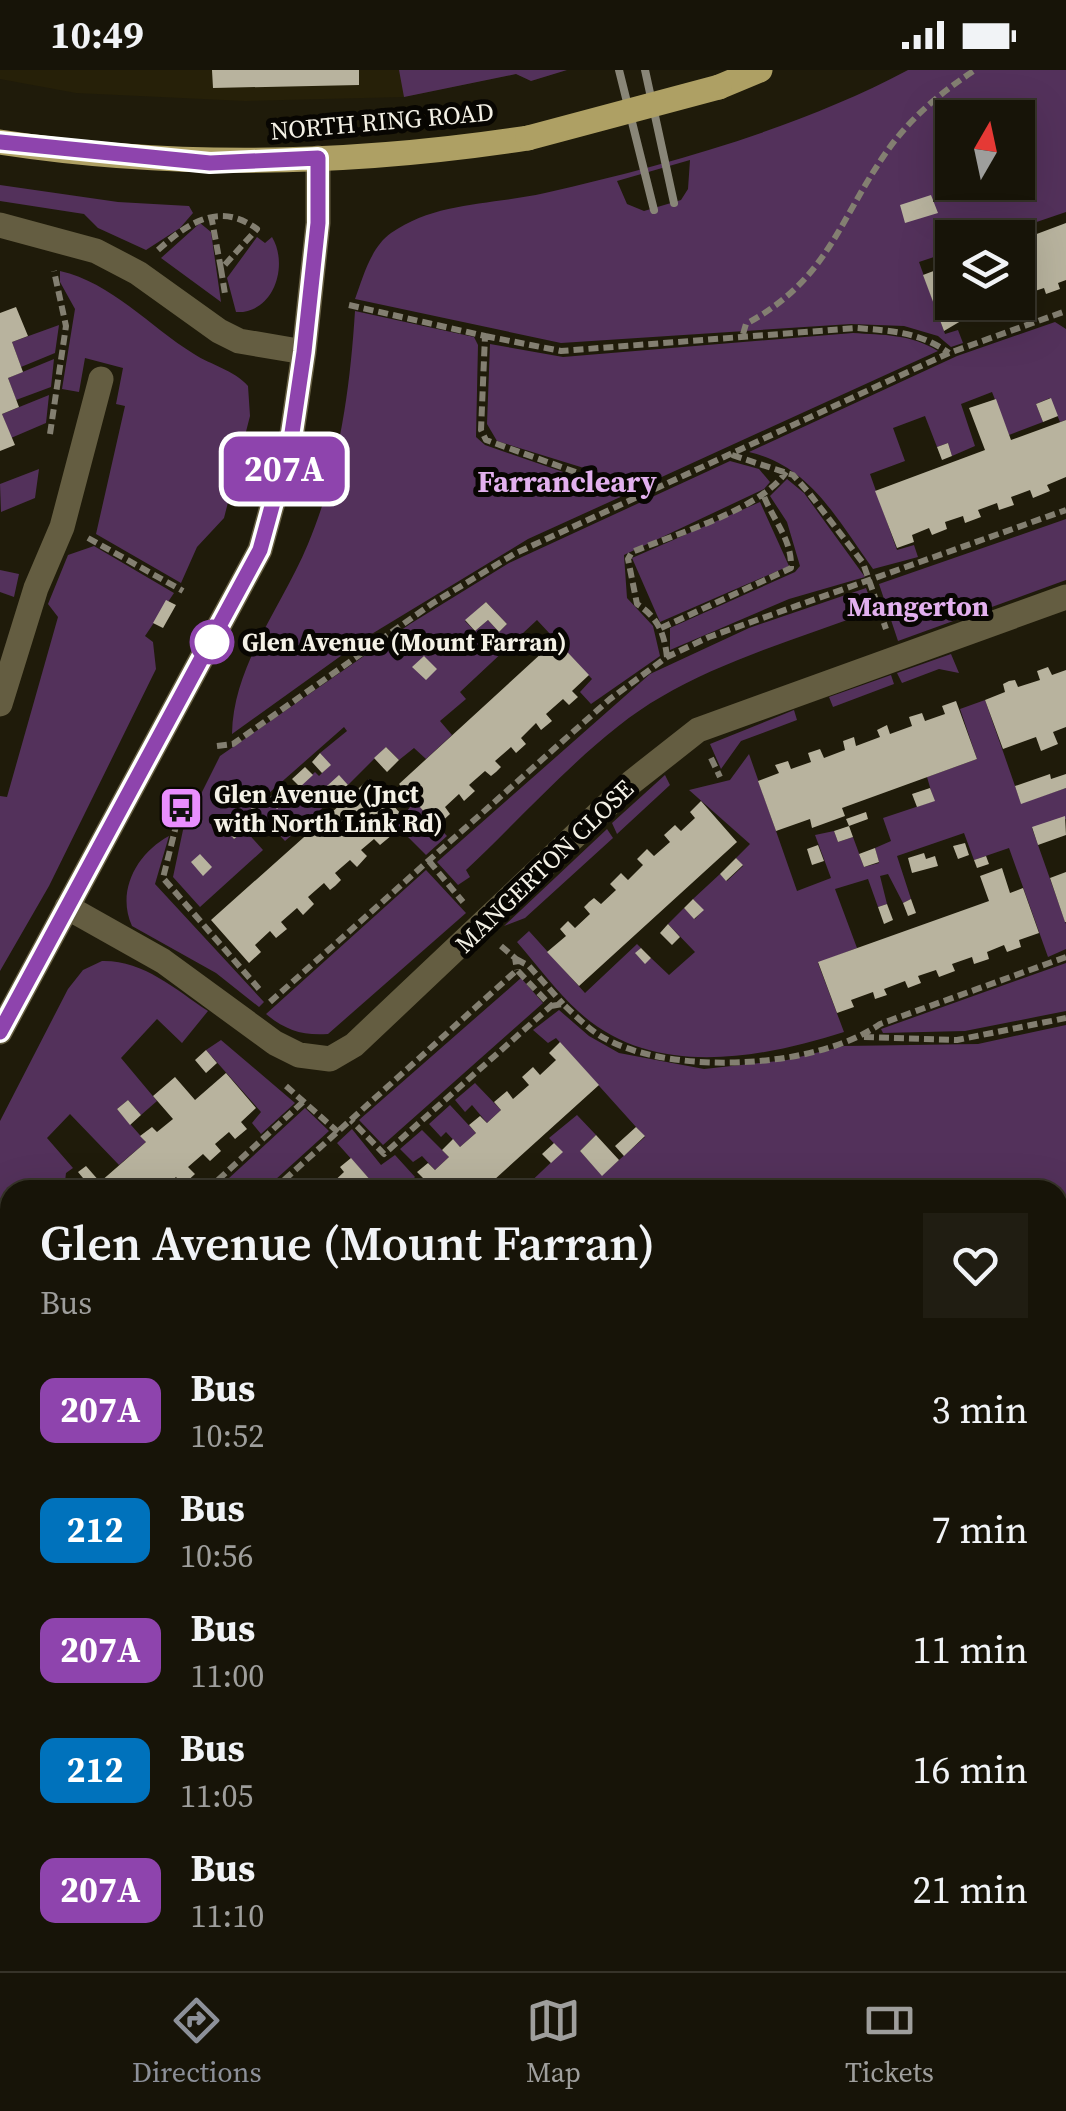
<!DOCTYPE html>
<html lang="en">
<head>
<meta charset="utf-8">
<style>
  body { margin:0; font-family:"Source Serif 4",serif; background:#201d12; color:#f1f3f6; height:100vh; display:flex; flex-direction:column; font-size:38px; white-space:nowrap }
  * { box-sizing:border-box; margin:0 }
  p { font-size:32px; color:#9e9e9c }
  .icon { flex:none; width:55px; height:55px; fill:none; stroke:currentColor; stroke-width:2; stroke-linecap:round; stroke-linejoin:round }
  .map { position:relative; flex:1; overflow:hidden }
  .panel { position:absolute; left:0px; top:1110px; width:1068px; height:792px; display:flex; flex-direction:column; background:#171408; border-radius:30px 30px 0 0; box-shadow:0 10px 40px #0002,0 0 0 2px #363329 }
  .panel>* { flex:none }
  .badge { padding:0 20px; border-radius:15px; font-size:35px; line-height:65px }
  .needle { width:65px; rotate:9deg }
  .tools { position:absolute; left:935px; top:30px; display:grid; gap:20px }
  .tools a { display:grid; place-items:center; width:100px; height:100px; border-radius:0px; background:#171408; box-shadow:0 10px 40px #0002,0 0 0 2px #363329; font-size:50px }
  .map>.badge { position:absolute; translate:-50% -50%; box-shadow:0 0 0 5px #fff }
  .round { display:grid; place-items:center; flex:none; width:105px; height:105px; border-radius:0px; background:#201d12 }
  .head { display:flex; align-items:center; justify-content:space-between; height:170px; padding:0 40px }
  h1 { font-size:48px; font-weight:600; line-height:75px }
  ul { padding:0; list-style:none }
  li { display:flex; align-items:center; gap:30px; height:120px; padding:0 40px }
  li div { flex:1 }
  li b { display:block; font-size:38px }
  li em { font-style:normal }
  li .badge { min-width:110px; font-weight:700; text-align:center }
  .status { display:flex; justify-content:space-between; align-items:center; height:70px; padding:0 50px; background:#171408; direction:ltr }
  .status svg { height:28px; fill:currentColor }
  .dock { display:flex; justify-content:space-around; align-items:center; height:140px; border-top:2px solid #363329; background:#171408; font-size:28px; color:#9e9e9c }
  .dock a { display:grid; justify-items:center; gap:5px }
  .dock .on { color:#8c9099 }
  .map>svg:first-child { display:block }
  .built { fill:#262008 }
  .green { fill:#53315b; fill-rule:evenodd }
  .building { fill:#b8b39e }
  .lines { fill:none; stroke-linecap:round; stroke-linejoin:round }
  .path { stroke:#837f71; stroke-width:6; stroke-dasharray:10 5; stroke-linecap:butt }
  .minor { stroke:#645d41; stroke-width:25 }
  .major { stroke:#aea064; stroke-width:25 }
  .rail { stroke:#898678; stroke-width:8 }
  .major-bridge { stroke:#aea064; stroke-width:25 }
  .line-casing { stroke:#fff; stroke-width:22 }
  .line { stroke:#8e44ad; stroke-width:15 }
  .stop-dot { fill:#fff; stroke:#8e44ad; stroke-width:5 }
  .labels { text-anchor:middle; stroke-width:10; stroke-linejoin:round; paint-order:stroke }
  .street-label { font-size:25px; fill:#f4f1e6; stroke:#080602 }
  .stop-label { font-size:25px; font-weight:bold; fill:#f4f1e6; stroke:#080602; text-anchor:start }
  .poi-label { font-size:25px; font-weight:bold; fill:#f4f1e6; stroke:#080602; text-anchor:start }
  .neighbourhood-label { font-size:28px; font-weight:bold; fill:#e2b0ee; stroke:#080602 }
  .quarter-label { font-size:30px; font-weight:bold; fill:#e2b0ee; stroke:#080602 }
</style>
</head>
<body>
<div class="status"><b>10:49</b><svg viewBox="0 0 49 12"><path d="M0 12V9h3v3zM5 12V6h3v6zM10 12V3h3v9zM15 12V0h3v12zM26 1h20v11H26zM47 4h2v5h-2z"/></svg></div>
<div class="map">
<svg width="1066" height="1901" viewBox="0 0 1066 1901">
  <rect width="100%" height="100%" fill="#1f1b0a"/>
  <!-- built -->
  <path class="built" d="M0,0H567L531,11L516,4L404,27L245,31L76,23L0,9Z
    M1058,1452L1066,1453V1818L1058,1821Z"/>
  <!-- green -->
  <path class="green" d="M399,0H567L531,11L516,4L404,27Z
    M908,0H1066V142L993,167H986L981,154L961,160L962,167L952,168V181L919,192L945,264L958,260L963,273L951,277L938,266L904,256L851,254L561,273L355,229C363,207 371,177 391,163C437,131 492,135 545,123C667,95 797,59 908,0ZM952,48H1018V112H952ZM690,90L688,119L681,130L644,141L627,134L617,111Z
    M0,115L118,132L189,136L193,143L180,158L146,180L98,158L84,144L0,131Z
    M200,153L211,162L221,232L161,188Z
    M257,167L265,173L272,167C289,195 274,244 236,242L227,208Z
    M60,201C112,213 149,256 194,284C211,295 234,300 248,316L250,346L224,448L197,477L181,513L96,464L125,336L116,334L123,298L85,288L79,322L62,319L75,239L60,212Z
    M355,241L474,267L478,275L476,367L485,375L627,424L528,469L370,565L232,664C233,595 282,537 308,474C339,400 350,320 355,241Z
    M1055,252L1066,259V350L1060,352L1050,328L1036,334L1043,352L1009,365L992,322L961,334L975,376L952,386L948,373L937,377L925,346L893,358L905,391L870,404L897,480L914,475L918,487L873,499C838,451 811,396 749,382L957,286Z
    M59,255L55,283L21,297L12,272Z
    M853,263C883,265 911,264 938,281L642,416L497,371L487,354L490,274L563,287Z
    M54,289L51,317L16,330L8,308Z
    M49,325L46,353L11,368L2,344Z
    M730,391L759,399L770,412L764,419L624,485L627,528L653,556L660,586L591,634L580,622L592,609L537,550L460,622L466,629L440,651L452,665L426,689L414,678L399,690L386,677L348,715L339,706L328,716L336,726L285,771L256,740L268,729L277,738L315,702L319,706L330,695L320,683L347,661L344,657L227,760L234,769L245,760L263,780L200,837L173,807L183,760L220,686L410,554L509,493ZM486,532L507,554L499,562L488,550L475,561L465,551Z
    M39,399L35,428L1,442L0,414Z
    M787,409L804,423L865,507L789,529L670,580V558L795,502L800,496L787,452L770,426Z
    M760,432L789,496L660,552L632,488Z
    M1066,449V510L898,571L879,514Z
    M94,476L174,523L145,566L153,572L156,599L49,816L0,901V726L7,727L58,547L48,534L68,485Z
    M0,500L19,504L14,527L0,522Z
    M866,518L874,540C803,567 726,589 661,627C595,664 523,747 466,800L470,807L458,815L437,792L650,604L749,558Z
    M951,584L959,603L939,599L902,613L897,603Z
    M891,605L894,614L833,637L829,627Z
    M985,630L1021,733L1066,718V749L1032,758L1066,854V879L1048,887L1009,778L974,790L964,763L897,786L911,829L903,833L888,804L880,806L887,834L878,837L868,809L835,819L857,878L818,893L844,962C759,989 652,1009 579,942C556,921 537,895 517,872L529,861L585,923L637,874L641,878L636,884L645,893L651,888L669,905L695,882L668,854L684,838L695,849L703,840L693,829L720,804L727,811L743,796L736,788L750,774L689,720L730,710L749,684L797,821L831,808L815,765L834,761L838,772L853,767L864,797L879,793L875,778L891,771L883,748L934,731L927,707L977,689L960,639Z
    M794,640L797,650L741,671L721,699L710,674Z
    M665,705L670,715L617,764L612,753Z
    M414,731L447,766L426,785L397,756Z
    M607,759L613,768L525,848L504,856Z
    M169,766L155,814L264,932L259,937L216,903L132,856C116,821 137,783 169,766Z
    M426,800L466,843L328,964C303,966 285,960 266,944Z
    M102,891C143,890 175,919 208,941L182,973L157,949L121,988L157,1031L141,1045L128,1030L117,1039L146,1072L119,1095L70,1044L47,1068L73,1098L66,1103L64,1120H10V1261L0,1247V1051L68,919L83,900Z
    M1066,893V941L965,961L883,963L881,959Z
    M521,908L543,933L383,1075L359,1050Z
    M559,940L589,966L619,983L704,999L787,990L844,976L978,974L1066,955V1256L1058,1257V1120H522L562,1082L549,1068L577,1045L596,1065L580,1081L602,1105L645,1067L556,968L548,973L533,960Z
    M221,970L295,1033L261,1064L252,1053L261,1042L206,980Z
    M475,1013L501,1040L487,1053L472,1035L465,1042L455,1030Z
    M450,1035L476,1063L460,1077L446,1062L441,1067L429,1054Z
    M305,1038L329,1061L264,1120H216Z
    M352,1059L381,1095L395,1085L415,1107L403,1120H379L337,1073Z
    M422,1060L449,1087L435,1100L422,1086L413,1092L400,1079Z
    M0,1346L10,1352V1405L0,1411Z
    M10,1422V1816L0,1840V1428Z
    M136,1893V1892L288,1893L284,1901H133Z
    M453,1893V1892L622,1893L621,1901H448Z
    M885,1893V1892L942,1893L932,1901H883Z"/>
  <!-- building -->
  <path class="building" d="M212,0H359V15L213,18Z
    M931,125L938,143L905,153L900,135Z
    M1066,153V210L1058,213L1060,219L1046,224L1044,218L1023,225L1025,231L1011,237L1010,232H1018V171Z
    M952,194V232L1002,233L991,237L993,243L979,248L976,242L944,261L923,205Z
    M16,237L28,266L12,272L23,302L8,308L19,337L2,344L15,375L0,381V243Z
    M1051,328L1058,346L1043,352L1036,334Z
    M996,329L1011,370L1066,350V407L1047,415L1050,421L1033,428L1030,420L1011,427L1014,435L999,440L997,433L978,440L981,447L965,453L963,446L945,452L947,459L932,465L929,458L912,465L914,472L897,478L875,421L985,380L969,338Z
    M948,373L952,386L942,390L937,377Z
    M166,530L176,535L163,558L153,553Z
    M486,532L507,554L499,562L488,550L475,561L465,550Z
    M556,570L589,605L572,621L578,627L569,635L563,629L546,644L552,651L541,660L536,653L521,668L526,674L516,683L511,677L495,691L501,697L496,702L491,706L485,701L469,715L475,721L464,731L459,724L445,737L450,744L437,756L399,714Z
    M424,586L437,599L426,610L412,597Z
    M1048,597L1052,605L1066,600V657L1053,662L1058,674L1041,681L1036,667L1003,679L985,630L1005,622L1003,614L1009,611L1015,610L1018,617L1040,610L1037,601Z
    M956,631L977,689L842,738L845,746L812,758L810,749L776,761L758,711L779,703L775,695L788,691L791,699L811,692L808,683L820,679L824,688L845,680L843,671L854,667L856,676L880,667L877,660L887,655L890,664L912,656L909,647L922,643L925,651L945,644L942,636Z
    M386,677L399,690L387,702L374,688Z
    M320,683L331,695L322,703L312,692Z
    M305,697L313,705L300,717L292,709Z
    M1050,704L1051,709L1066,704V718L1021,734L1015,716Z
    M339,705L348,715L336,726L327,716Z
    M369,709L401,744L386,758L392,765L380,775L374,769L361,780L367,786L357,797L350,790L335,803L341,810L335,816L330,820L324,813L308,827L314,834L303,845L297,838L281,852L287,859L276,868L270,861L255,875L261,882L249,893L211,850Z
    M280,718L289,729L277,739L268,729Z
    M930,718L935,731L917,737L912,724Z
    M701,731L737,772L579,916L547,882L566,866L560,859L568,851L575,858L590,844L584,837L589,832L594,828L601,834L616,820L610,814L621,803L628,810L643,795L637,789L647,779L654,786L670,772L664,765L675,755L681,761L695,748L690,742Z
    M254,736L269,753L255,765L240,748Z
    M866,742L868,749L849,756L846,749Z
    M1065,746L1066,765L1038,775L1032,757Z
    M237,751L245,760L234,769L226,760Z
    M849,756L853,767L838,772L834,761Z
    M965,773L969,785L958,789L953,776Z
    M818,775L824,791L812,795L807,779Z
    M875,778L879,792L864,797L859,784Z
    M924,783L926,789L935,786L938,796L912,803L908,788Z
    M200,784L212,797L203,806L191,792Z
    M986,786L989,794L977,798L974,790Z
    M736,788L743,795L726,811L720,804Z
    M1002,798L1010,823L1023,818L1039,863L1019,870L1021,877L1007,882L1004,875L987,882L989,889L974,894L972,887L952,894L955,901L939,907L936,900L918,906L921,913L908,918L905,911L884,919L887,925L875,929L873,922L851,930L854,937L837,943L818,892L989,831L980,806Z
    M1066,802V852H1065L1050,808Z
    M693,829L704,840L694,849L684,838Z
    M911,829L916,843L908,846L903,833Z
    M887,834L893,850L884,854L878,837Z
    M668,854L680,867L672,875L660,863Z
    M641,878L651,888L645,894L635,883Z
    M560,972L599,1015L483,1120H414L425,1110L417,1102L428,1093L435,1100L449,1087L442,1080L453,1069L460,1077L476,1063L469,1055L480,1046L487,1053L501,1040L494,1032L507,1021L513,1029L529,1015L522,1007L533,997L540,1005L556,990L549,983Z
    M206,980L217,993L206,1003L195,990Z
    M226,1003L256,1038L241,1052L247,1059L235,1069L229,1062L215,1074L221,1081L210,1091L203,1084L188,1097L195,1104L183,1115L176,1107L162,1120H93L78,1102L86,1096L100,1112L146,1072L140,1066L152,1057L157,1062L173,1049L153,1026L175,1007L195,1030Z
    M128,1030L141,1045L130,1055L117,1039Z
    M636,1057L645,1066L624,1086L615,1076Z
    M596,1065L619,1090L602,1106L580,1081Z
    M554,1073L563,1082L551,1093L542,1084Z
    M351,1088L379,1120H314L324,1111L329,1116L344,1102L340,1097Z
    M1062,1671L1066,1804L1058,1807V1672Z
    M1066,1863V1901H1063L1058,1865Z
    M66,1892H128L124,1901H63Z
    M288,1892H355L351,1901H284Z
    M705,1892H740L753,1901H702Z
    M971,1892H1041L1043,1901H974Z"/>
  <g class="lines">
    <!-- path -->
    <path class="path" d="M211,145L221,199
      M158,180C188,153 219,131 257,159L221,199L225,224
      M349,235L485,266L481,360L486,370L637,424
      M743,264L746,254C827,210 837,154 885,84C909,49 940,23 975,0
      M485,266L561,281L857,258C892,261 920,262 949,283
      M50,364L66,256L54,201
      M732,385L793,405L809,423L863,493L886,559
      M88,468L183,521
      M661,558L791,498C792,469 774,452 763,424
      M667,587C664,562 658,548 637,534L628,489L632,482C675,464 760,440 786,402
      M217,676L233,674L433,533L514,484L949,283L1066,241
      M711,688L720,707
      M177,752L163,808L259,919
      M429,791L463,832
      M501,876L515,888L517,900
      M516,889L529,896L563,934
      M270,932L610,629L667,587L709,567L1066,440
      M551,936L563,934C578,948 593,964 612,972C681,1005 817,998 880,954L1066,887
      M864,967L957,970L1066,948
      M286,1016L338,1062
      M207,1120L304,1031
      M273,1120L517,900L551,936L384,1084L351,1050
      M1058,1266L1066,1264
      M0,1419L10,1413
      M556,1892L566,1901
      M536,1901L540,1892"/>
    <!-- minor -->
    <path class="minor" d="M0,155L96,181L138,203L219,261L239,271L304,282
      M0,634L36,518L62,457L101,309
      M67,837L163,891L275,973L299,985L330,989L354,975L632,712L698,660L1066,527
      M0,962L260,480L292,363L304,282L318,153V88
      M0,1308L10,1315
      M1058,1347L1066,1348
      M0,1886L10,1859
      M428,1901L432,1892
      M642,1901L643,1892"/>
    <!-- major -->
    <path class="major" d="M719,17L760,0
      M0,72C176,99 352,95 528,68"/>
    <!-- rail -->
    <path class="rail" d="M619,0L654,140
      M645,0L674,133"/>
    <!-- major-bridge -->
    <path class="major-bridge" d="M528,68L719,17"/>
  </g>
  <g class="lines">
    <!-- line casing -->
    <g class="line-casing">
      <path id="line" d="M0,72L210,93L318,88V153L304,282L292,363L260,480L0,962"/>
    </g>
    <!-- line -->
    <use href="#line" class="line"/>
  </g>
  <!-- icons -->
  <defs>
    <g id="bus-square" transform="scale(2.25)"><rect x="-9" y="-9" width="18" height="18" rx="4" fill="#e98efe" stroke="#080602"/><path d="M-5-6H5V4H4V6H2V4H-2V6H-4V4H-5ZM-3.5-4V0h7V-4ZM-3.5 1.2v1.5H-2V1.2ZM2 1.2v1.5H3.5V1.2Z" fill="#111"/></g>
  </defs>
  <g fill-rule="evenodd">
    <use href="#bus-square" x="181" y="738"/>
  </g>
  <!-- markers -->
  <circle class="stop-dot" cx="212" cy="572" r="20"/>
  <g class="labels">
    <!-- street labels -->
    <g class="street-label">
      <text transform="translate(382 51) rotate(-5)" y="9">NORTH RING ROAD</text>
      <text transform="translate(544 796) rotate(-44)" y="9">MANGERTON CLOSE</text>
    </g>
    <!-- stop labels -->
    <g class="stop-label">
      <text x="242" y="581">Glen Avenue (Mount Farran)</text>
    </g>
    <!-- poi labels -->
    <g class="poi-label">
      <text x="214" y="733">Glen Avenue (Jnct<tspan x="214" dy="29">with North Link Rd)</tspan></text>
    </g>
    <!-- neighbourhood labels -->
    <g class="neighbourhood-label">
      <text x="918" y="546">Mangerton</text>
    </g>
    <!-- quarter labels -->
    <g class="quarter-label">
      <text x="567" y="422">Farrancleary</text>
    </g>
  </g>
</svg>
<div class="tools">
<a><svg class="needle" viewBox="-14 -14 28 28"><path d="M0-13l5 13h-10z" fill="#e53935"/><path d="M0 13l5-13h-10z" fill="#9e9e9c"/></svg></a>
<a><svg class="icon" aria-label="layers" viewBox="0 0 24 24"><path d="M12 4l9 5-9 5-9-5zM3 14l9 5 9-5"/></svg></a>
</div>
<b class="badge" style="left:284px;top:399px;background:#8e44ad;color:#fff">207A</b>
<section class="panel">
<div class="head"><div><h1>Glen Avenue (Mount Farran)</h1><p>Bus</p></div><a class="round"><svg class="icon" aria-label="heart" viewBox="0 0 24 24"><path d="M12 20l-8-8c-3-5 5-10 8-4 3-6 11-1 8 4z"/></svg></a></div>
<ul>
<li><span class="badge" style="background:#8e44ad;color:#fff">207A</span><div><b>Bus</b><p>10:52</p></div><em>3 min</em></li>
<li><span class="badge" style="background:#0072bc;color:#fff">212</span><div><b>Bus</b><p>10:56</p></div><em>7 min</em></li>
<li><span class="badge" style="background:#8e44ad;color:#fff">207A</span><div><b>Bus</b><p>11:00</p></div><em>11 min</em></li>
<li><span class="badge" style="background:#0072bc;color:#fff">212</span><div><b>Bus</b><p>11:05</p></div><em>16 min</em></li>
<li><span class="badge" style="background:#8e44ad;color:#fff">207A</span><div><b>Bus</b><p>11:10</p></div><em>21 min</em></li>
</ul>
</section>
</div>
<nav class="dock">
<a class="on"><svg class="icon" aria-label="directions" viewBox="0 0 24 24"><path d="M12 3l9 9-9 9-9-9zM9 14v-3h6M13 9l2 2-2 2"/></svg>Directions</a>
<a><svg class="icon" aria-label="map" viewBox="0 0 24 24"><path d="M3 6l6-2 6 2 6-2v14l-6 2-6-2-6 2zM9 4v14M15 6v14"/></svg>Map</a>
<a><svg class="icon" aria-label="tickets" viewBox="0 0 24 24"><path d="M3 7h18v10H3zM15 7v10"/></svg>Tickets</a>
</nav>
</body>
</html>
